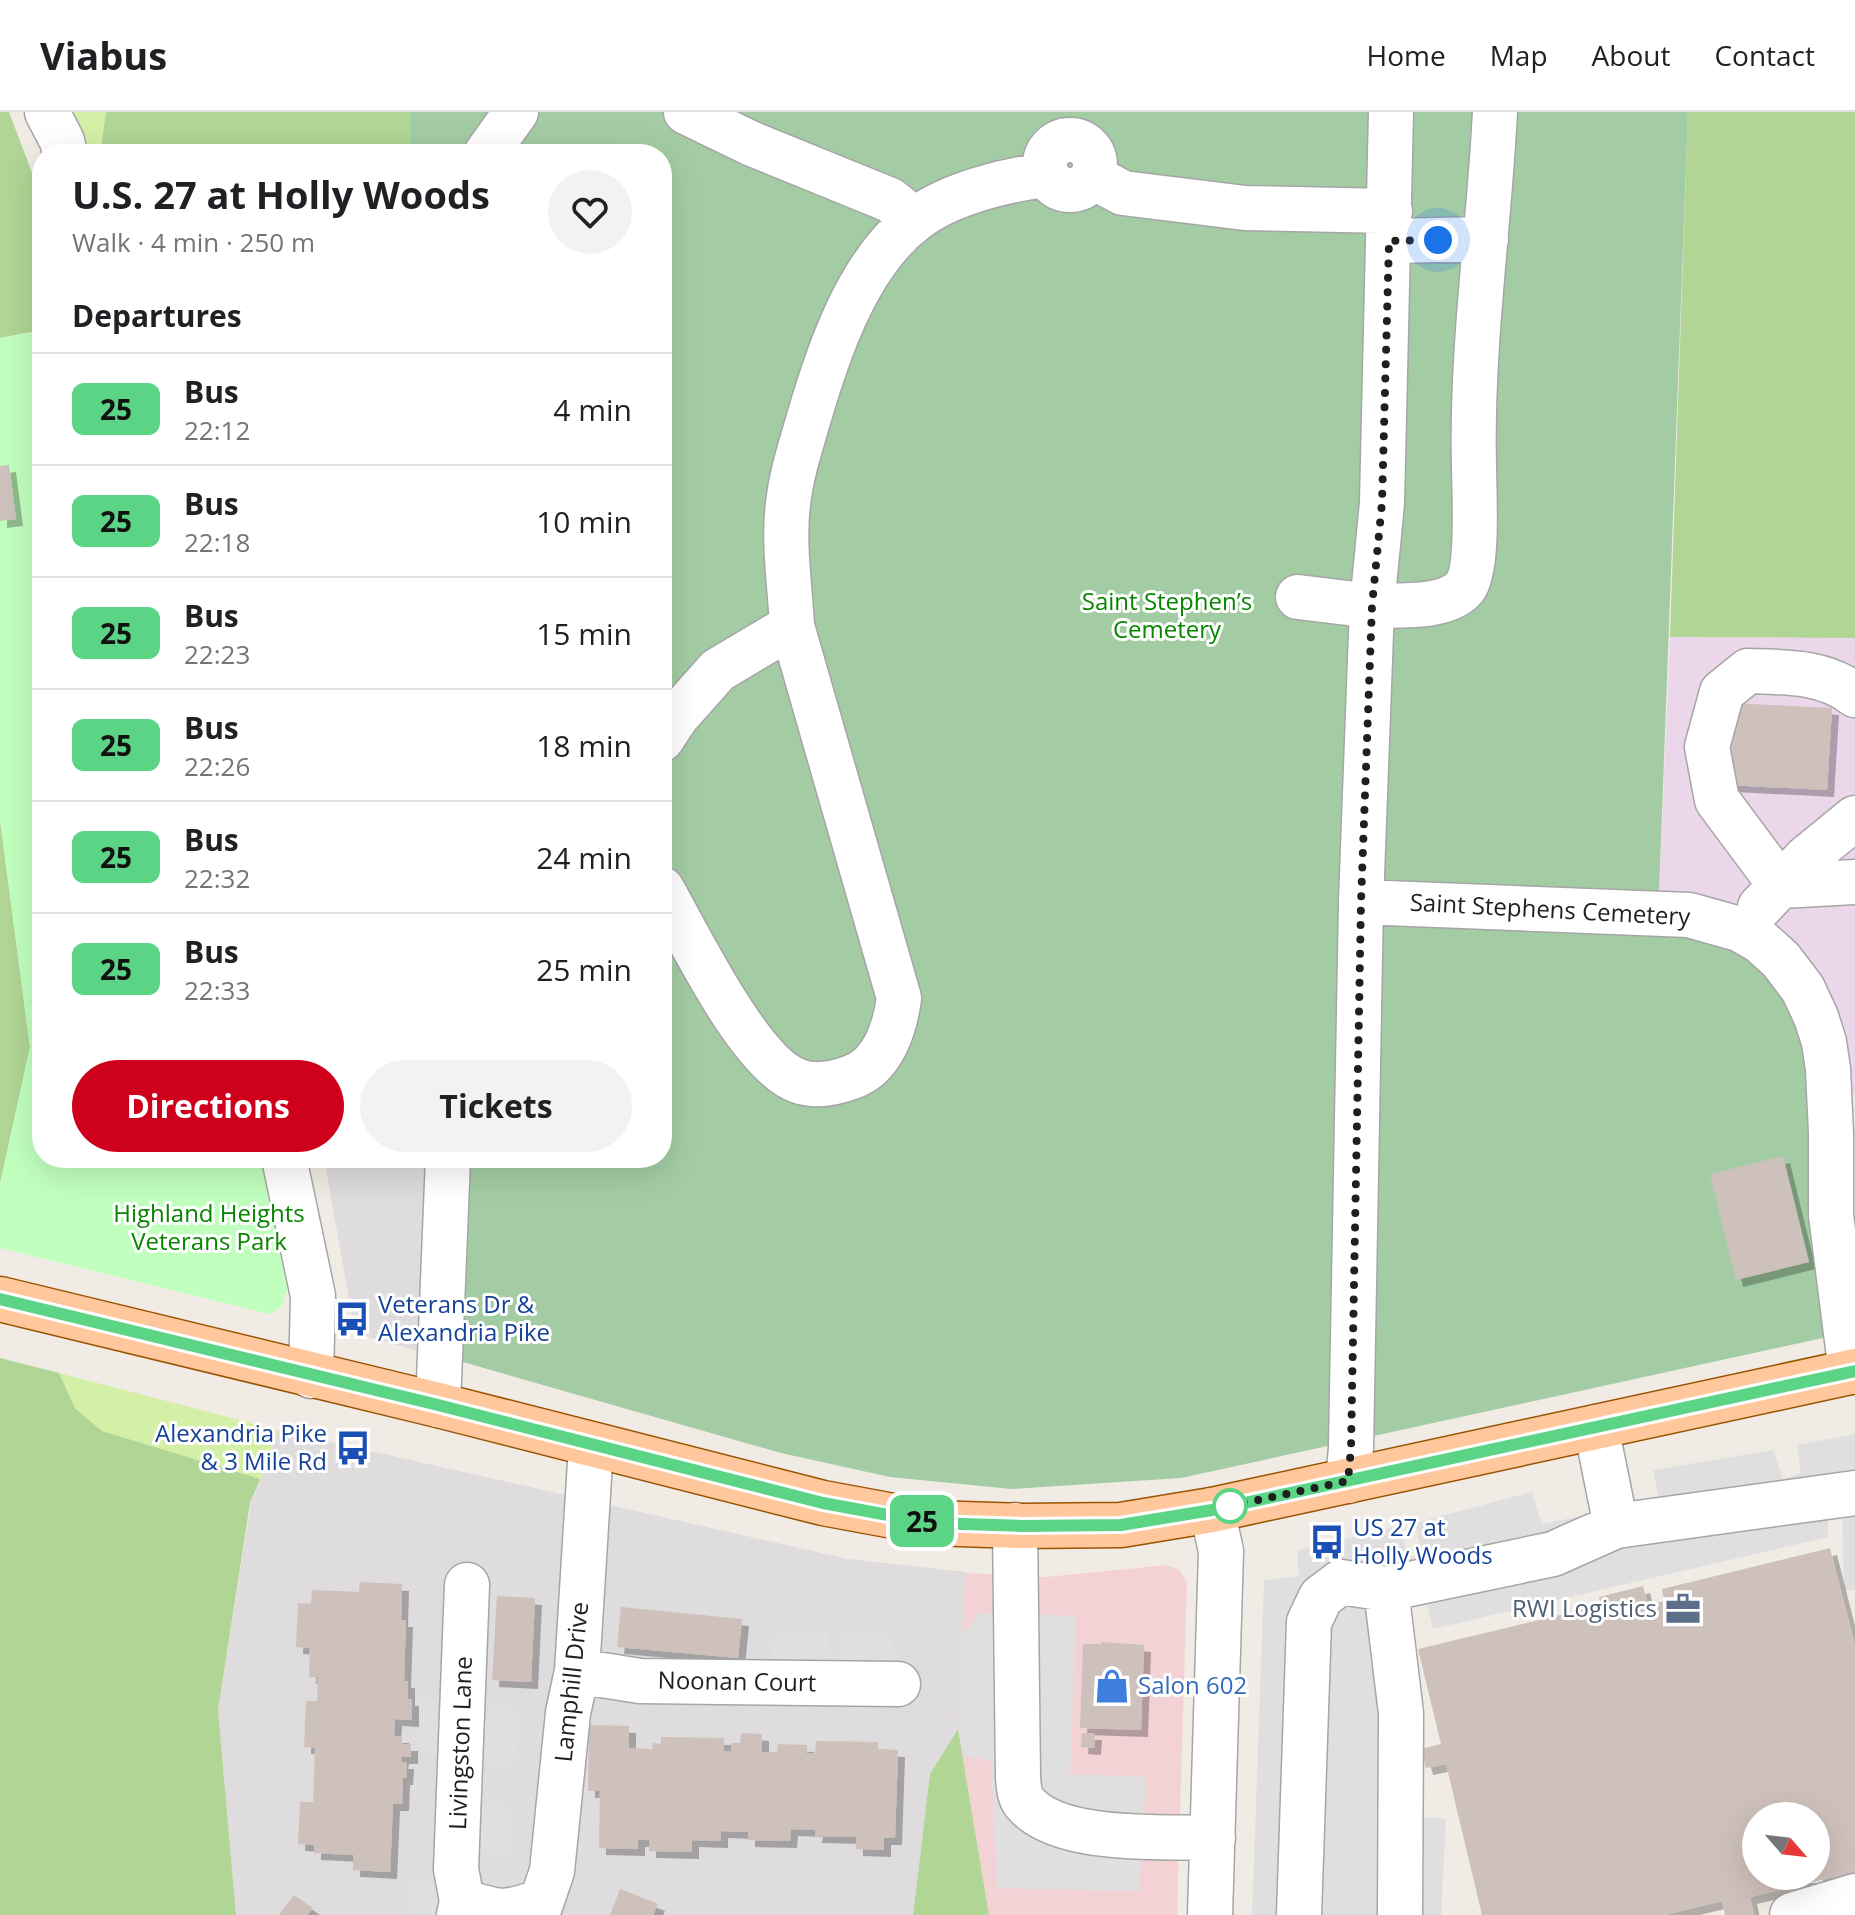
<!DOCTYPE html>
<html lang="en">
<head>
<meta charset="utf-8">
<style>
  body { margin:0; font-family:"Open Sans",sans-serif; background:#f2f2f2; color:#202124; height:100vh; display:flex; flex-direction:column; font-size:30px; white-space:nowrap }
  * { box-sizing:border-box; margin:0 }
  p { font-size:26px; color:#757577 }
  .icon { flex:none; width:44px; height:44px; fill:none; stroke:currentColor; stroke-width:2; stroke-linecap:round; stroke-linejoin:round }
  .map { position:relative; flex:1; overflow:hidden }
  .drawer { position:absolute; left:32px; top:32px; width:640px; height:1024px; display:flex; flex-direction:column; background:#fff; border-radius:32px; box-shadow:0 8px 32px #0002 }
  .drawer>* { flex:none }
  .badge { padding:0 16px; border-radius:12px; font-size:28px; line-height:52px }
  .needle { width:52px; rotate:118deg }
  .controls { position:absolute; left:1742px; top:1690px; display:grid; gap:16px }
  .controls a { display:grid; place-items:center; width:88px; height:88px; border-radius:50%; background:#fff; box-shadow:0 8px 32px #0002; font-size:40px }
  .you { position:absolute; width:40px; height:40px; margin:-20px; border:6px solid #fff; border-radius:50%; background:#1a73e8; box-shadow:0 0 0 12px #1a73e833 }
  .map>.badge { position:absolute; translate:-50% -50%; box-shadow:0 0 0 4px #fff }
  h2 { padding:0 40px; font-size:30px; line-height:72px }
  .round { display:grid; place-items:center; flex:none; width:84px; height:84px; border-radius:42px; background:#f2f2f2 }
  .overview { display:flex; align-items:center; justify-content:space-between; height:136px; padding:0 40px }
  h1 { font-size:38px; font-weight:700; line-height:60px }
  .primary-button { display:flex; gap:16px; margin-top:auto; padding:16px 40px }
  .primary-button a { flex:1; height:92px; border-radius:48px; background:#cf001c; color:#fff; font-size:32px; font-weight:700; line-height:92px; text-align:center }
  .primary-button a+a { background:#f2f2f2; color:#202124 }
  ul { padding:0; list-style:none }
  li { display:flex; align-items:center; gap:24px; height:112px; padding:0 40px; border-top:2px solid #e0e0e0 }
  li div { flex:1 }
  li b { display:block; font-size:30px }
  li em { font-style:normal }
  li .badge { min-width:88px; font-weight:700; text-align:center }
  header { display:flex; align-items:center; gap:48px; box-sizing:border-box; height:112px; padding:0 40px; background:#fff; border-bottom:2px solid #e0e0e0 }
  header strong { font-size:38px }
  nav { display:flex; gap:44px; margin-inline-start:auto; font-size:28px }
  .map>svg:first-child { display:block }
  .residential { fill:#dedcdc }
  .commercial { fill:#f3d2d6 }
  .industrial { fill:#ebd6ea }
  .grass { fill:#d4f0a6 }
  .forest { fill:#b0d595 }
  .cemetery { fill:#a3cca4 }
  .park { fill:#c1ffbe }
  .parking { fill:#dfdfdf }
  .building { fill:#cec0ba; fill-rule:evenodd; filter:url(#shadow) }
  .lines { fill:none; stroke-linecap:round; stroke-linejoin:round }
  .minor-casing { stroke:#a6a6a6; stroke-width:47 }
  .major-casing { stroke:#9b5300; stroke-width:47 }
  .minor { stroke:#fff; stroke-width:44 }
  .major { stroke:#ffc79c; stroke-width:44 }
  .line-casing { stroke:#fff; stroke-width:18 }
  .line { stroke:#5cd486; stroke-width:12 }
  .walk { stroke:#1f1f1f; stroke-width:8; stroke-dasharray:0 14.4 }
  .stop-dot { fill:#fff; stroke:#5cd486; stroke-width:4 }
  .labels { text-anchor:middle; stroke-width:6; stroke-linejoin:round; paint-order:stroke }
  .park-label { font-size:24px; fill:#088501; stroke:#fff }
  .street-label { font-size:24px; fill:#1f1f1f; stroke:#fff }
  .transit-label { font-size:24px; fill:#164399; stroke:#fff; text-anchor:start }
  .service-label { font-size:24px; fill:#4e5e75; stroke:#fff; text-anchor:end }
  .shop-label { font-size:24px; fill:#366cbe; stroke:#fff; text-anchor:start }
</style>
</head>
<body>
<header>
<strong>Viabus</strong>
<nav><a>Home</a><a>Map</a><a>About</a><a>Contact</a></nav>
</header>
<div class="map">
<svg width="1855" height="1803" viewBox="0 0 1855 1803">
  <defs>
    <filter id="shadow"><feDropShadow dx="7" dy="7" stdDeviation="0" flood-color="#0004"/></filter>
  </defs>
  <rect width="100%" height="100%" fill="#f1ebe5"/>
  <!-- residential -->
  <path class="residential" d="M324,1046H431L422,1240L355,1221Z
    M278,1318L848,1447L965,1460L958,1617L930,1662L913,1803H236L218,1598L251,1391Z"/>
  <!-- commercial -->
  <path class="commercial" d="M1167,1453L1179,1458L1187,1470L1177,1803H989L958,1617L965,1461L1046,1465Z"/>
  <!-- industrial -->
  <path class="industrial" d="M1670,525L1855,526V983L1818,986L1658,809Z"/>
  <!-- grass -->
  <path class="grass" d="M70,0H106L100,42H88Z
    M59,1261L278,1318L260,1367L102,1319L75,1296Z"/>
  <!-- forest -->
  <path class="forest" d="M0,0H9L42,87V218L0,226Z
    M106,0H410L409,42H100Z
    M1688,0H1855V526L1670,525Z
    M0,708L30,935L0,1072Z
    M0,1246L59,1261L75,1296L102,1319L260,1367L250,1391L218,1598L236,1803H0Z
    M958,1617L989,1803H913L930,1662Z"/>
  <!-- cemetery -->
  <path class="cemetery" d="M410,0H1688L1658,809L1743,830L1807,912L1832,1224L1181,1366L1011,1377L890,1365L781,1341L456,1248L464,1046H662V42H409Z"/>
  <!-- park -->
  <path class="park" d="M42,218V1046H267L292,1163L281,1195L269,1202L0,1136V1072L30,935L0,708V226Z"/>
  <!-- parking -->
  <path class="parking" d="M1855,1322V1478H1844L1842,1397H1828V1425L1433,1517L1427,1492L1415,1489L1403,1507L1414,1704L1446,1707L1441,1803H1252L1264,1468L1299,1464L1297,1438L1399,1414L1409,1445L1422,1441L1415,1411L1532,1380L1542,1412L1659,1388L1653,1358L1773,1338L1783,1367L1801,1361L1797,1333Z
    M980,1501L1076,1504L1070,1662L1146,1665L1139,1779L997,1776L991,1649L963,1643L958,1617L962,1523Z
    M774,1517L828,1519L829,1539L836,1550L843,1538L842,1518L890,1519L895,1551L769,1583Z
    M419,1587L523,1598L513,1656L443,1645L416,1637Z
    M445,1684L512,1695L510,1740L440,1742Z
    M406,1766L469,1767L473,1803H408Z"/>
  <!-- building -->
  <path class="building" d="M9,353L16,407L0,409V354Z
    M1732,591L1832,596L1827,678L1728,673Z
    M1783,1044L1809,1150L1736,1168L1710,1062Z
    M1830,1436L1855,1534V1760L1750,1785L1754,1803H1725L1722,1789L1664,1803H1482L1446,1652L1426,1656L1421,1637L1441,1632L1418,1537L1585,1497L1587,1509L1604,1505L1599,1485L1643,1474L1648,1493L1664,1489L1662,1477ZM1756,1704H1816V1764H1756Z
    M360,1470L402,1472L401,1508H406L404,1569H408V1587H412V1608L395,1607L394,1624H402V1632H411V1645H402L401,1650H407L406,1666H403L402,1692H393L390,1760L353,1758V1743L314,1741V1733L298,1732L300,1690H313L315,1636L304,1635L306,1589H317L318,1565H309L310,1536L296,1535L298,1491L311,1492L312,1478L359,1480Z
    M497,1484L535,1486L531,1570L492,1568Z
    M621,1495L742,1507L738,1546L617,1535Z
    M1102,1530L1144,1533L1141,1618L1080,1616L1083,1532H1102Z
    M589,1613L629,1614V1636L652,1637L653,1631L661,1632V1625L724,1626V1639H731V1631H740L741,1621L762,1622V1640H777L778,1632L807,1633V1641L815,1642L816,1629L878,1630V1637L898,1638L895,1726H884V1738L856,1737V1725L815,1724L816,1718L791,1717L790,1729L748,1728V1720L721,1719V1729L692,1728V1740L649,1739V1728H638V1737L599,1736L600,1679H588Z
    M1082,1621H1095L1094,1636L1081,1635Z
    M620,1777L658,1792L653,1803H610Z
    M294,1783L313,1796L307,1803H279Z"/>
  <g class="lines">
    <!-- minor casing -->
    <g class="minor-casing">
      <path id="minor" d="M47,0L62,29L65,42
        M686,0L750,31L890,88L915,108
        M1391,0L1382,391L1372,494C1399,493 1448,497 1465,475C1479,456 1474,379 1474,354C1471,236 1489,118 1495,0
        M1045 53a25 25 0 1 1 50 0a25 25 0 1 1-50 0Z
        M486,42L516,0
        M1093,65L1123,81L1245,96L1390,99
        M1389,129L1486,127
        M1298,485L1372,494L1361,790L1351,1336L1348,1369
        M792,514C790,473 783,432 788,392C791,364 800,336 808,309C827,243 857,152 915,108C948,82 1005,68 1046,63
        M662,627L677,604L718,558L792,514L899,886C895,916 883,954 852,965C836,971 815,975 798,969C750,952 688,823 662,777
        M1781,774L1717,688L1707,635L1722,580L1748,559C1785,560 1825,559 1855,583
        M1781,774L1855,770
        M1361,790L1689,803L1739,817L1760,829L1781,848L1803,877L1816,905L1824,930L1828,957L1831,1021V1103L1851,1260
        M1760,795L1806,746L1855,706
        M284,1046L313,1184L311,1264
        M438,1293L448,1046
        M1596,1315L1616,1414
        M1015,1413L1018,1666C1019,1675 1019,1683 1024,1690C1057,1732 1163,1724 1213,1726
        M1386,1477L1553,1442L1616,1414L1855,1381
        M577,1559L640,1569L898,1572
        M462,1789C499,1801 504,1803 542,1789
        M459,1803L462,1789L456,1757L467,1473
        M537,1803L552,1759L568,1601L577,1559L591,1334
        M1210,1803L1221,1439L1212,1398
        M1299,1803L1309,1510L1321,1485L1341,1470L1386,1477L1401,1601L1400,1803
        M1792,1803L1855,1784"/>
    </g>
    <!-- major casing -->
    <g class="major-casing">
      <path id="major" d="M0,1187L438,1293L823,1391L931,1411L1022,1414L1121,1413L1212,1398L1855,1259"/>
    </g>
    <!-- minor -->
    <use href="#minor" class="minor"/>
    <!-- major -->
    <use href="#major" class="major"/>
  </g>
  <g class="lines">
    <!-- line casing -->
    <g class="line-casing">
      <path id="line" d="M0,1187L438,1293L823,1391L931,1411L1022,1414L1121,1413L1212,1398L1855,1259"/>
    </g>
    <!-- line -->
    <use href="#line" class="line"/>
    <!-- walk -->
    <path class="walk" d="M1230,1394L1348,1369L1351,1336L1361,790L1372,494L1382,391L1389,129L1438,128"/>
  </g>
  <!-- icons -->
  <defs>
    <g id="bus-bare" transform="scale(2.76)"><path d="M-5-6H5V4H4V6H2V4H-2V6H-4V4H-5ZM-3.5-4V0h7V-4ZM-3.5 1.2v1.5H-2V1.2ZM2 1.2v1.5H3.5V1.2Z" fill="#1a4fb4" stroke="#fff" stroke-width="2.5" paint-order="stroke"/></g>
    <g id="office-bare" transform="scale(2.76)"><path d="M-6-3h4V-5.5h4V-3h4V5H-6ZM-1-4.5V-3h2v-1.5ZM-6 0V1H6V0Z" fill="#5c6f8a" stroke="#fff" stroke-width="2.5" paint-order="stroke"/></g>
    <g id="shop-bare" transform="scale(2.76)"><path d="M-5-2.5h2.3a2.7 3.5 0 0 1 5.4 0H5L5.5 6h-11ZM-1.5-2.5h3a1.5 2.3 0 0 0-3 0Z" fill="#3f7fe0" stroke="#fff" stroke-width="2.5" paint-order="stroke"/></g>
  </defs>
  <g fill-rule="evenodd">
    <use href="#bus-bare" x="352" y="1207"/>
    <use href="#bus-bare" x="353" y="1336"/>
    <use href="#bus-bare" x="1327" y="1430"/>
    <use href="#office-bare" x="1683" y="1497"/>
    <use href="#shop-bare" x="1112" y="1574"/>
  </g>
  <!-- markers -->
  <circle class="stop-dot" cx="1230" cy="1394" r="16"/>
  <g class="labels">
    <!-- park labels -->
    <g class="park-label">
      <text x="1167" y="498">Saint Stephen’s<tspan x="1167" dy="28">Cemetery</tspan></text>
      <text x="209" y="1110">Highland Heights<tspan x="209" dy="28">Veterans Park</tspan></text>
    </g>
    <!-- street labels -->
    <g class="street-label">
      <text transform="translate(1550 798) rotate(3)" y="8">Saint Stephens Cemetery</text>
      <text transform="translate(572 1570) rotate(-84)" y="8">Lamphill Drive</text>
      <text transform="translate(737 1570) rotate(1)" y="8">Noonan Court</text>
      <text transform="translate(461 1631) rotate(-88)" y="8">Livingston Lane</text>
    </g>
    <!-- transit labels -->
    <g class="transit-label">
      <text x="378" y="1201">Veterans Dr &amp;<tspan x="378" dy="28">Alexandria Pike</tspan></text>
      <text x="327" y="1330" text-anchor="end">Alexandria Pike<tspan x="327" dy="28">&amp; 3 Mile Rd</tspan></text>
      <text x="1353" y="1424">US 27 at<tspan x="1353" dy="28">Holly Woods</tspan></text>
    </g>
    <!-- service labels -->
    <g class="service-label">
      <text x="1657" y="1505">RWI Logistics</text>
    </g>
    <!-- shop labels -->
    <g class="shop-label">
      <text x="1138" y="1582">Salon 602</text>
    </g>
  </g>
</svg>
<div class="controls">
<a><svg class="needle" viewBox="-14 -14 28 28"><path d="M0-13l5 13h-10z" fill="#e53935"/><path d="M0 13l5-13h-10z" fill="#757577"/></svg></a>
</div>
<div class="you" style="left:1438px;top:128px"></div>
<b class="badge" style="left:922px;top:1409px;background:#5cd486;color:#111">25</b>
<section class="drawer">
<div class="overview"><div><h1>U.S. 27 at Holly Woods</h1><p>Walk · 4 min · 250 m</p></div><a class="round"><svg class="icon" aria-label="heart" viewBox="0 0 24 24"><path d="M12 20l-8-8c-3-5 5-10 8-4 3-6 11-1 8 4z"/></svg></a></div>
<h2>Departures</h2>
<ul>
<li><span class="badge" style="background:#5cd486;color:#111">25</span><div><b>Bus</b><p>22:12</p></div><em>4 min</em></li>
<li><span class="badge" style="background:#5cd486;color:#111">25</span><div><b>Bus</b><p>22:18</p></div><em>10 min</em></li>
<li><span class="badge" style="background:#5cd486;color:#111">25</span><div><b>Bus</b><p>22:23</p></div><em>15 min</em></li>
<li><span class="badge" style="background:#5cd486;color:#111">25</span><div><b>Bus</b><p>22:26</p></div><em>18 min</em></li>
<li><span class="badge" style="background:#5cd486;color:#111">25</span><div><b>Bus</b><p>22:32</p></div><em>24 min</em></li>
<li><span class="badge" style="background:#5cd486;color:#111">25</span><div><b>Bus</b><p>22:33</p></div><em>25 min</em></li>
</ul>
<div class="primary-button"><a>Directions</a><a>Tickets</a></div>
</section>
</div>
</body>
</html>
